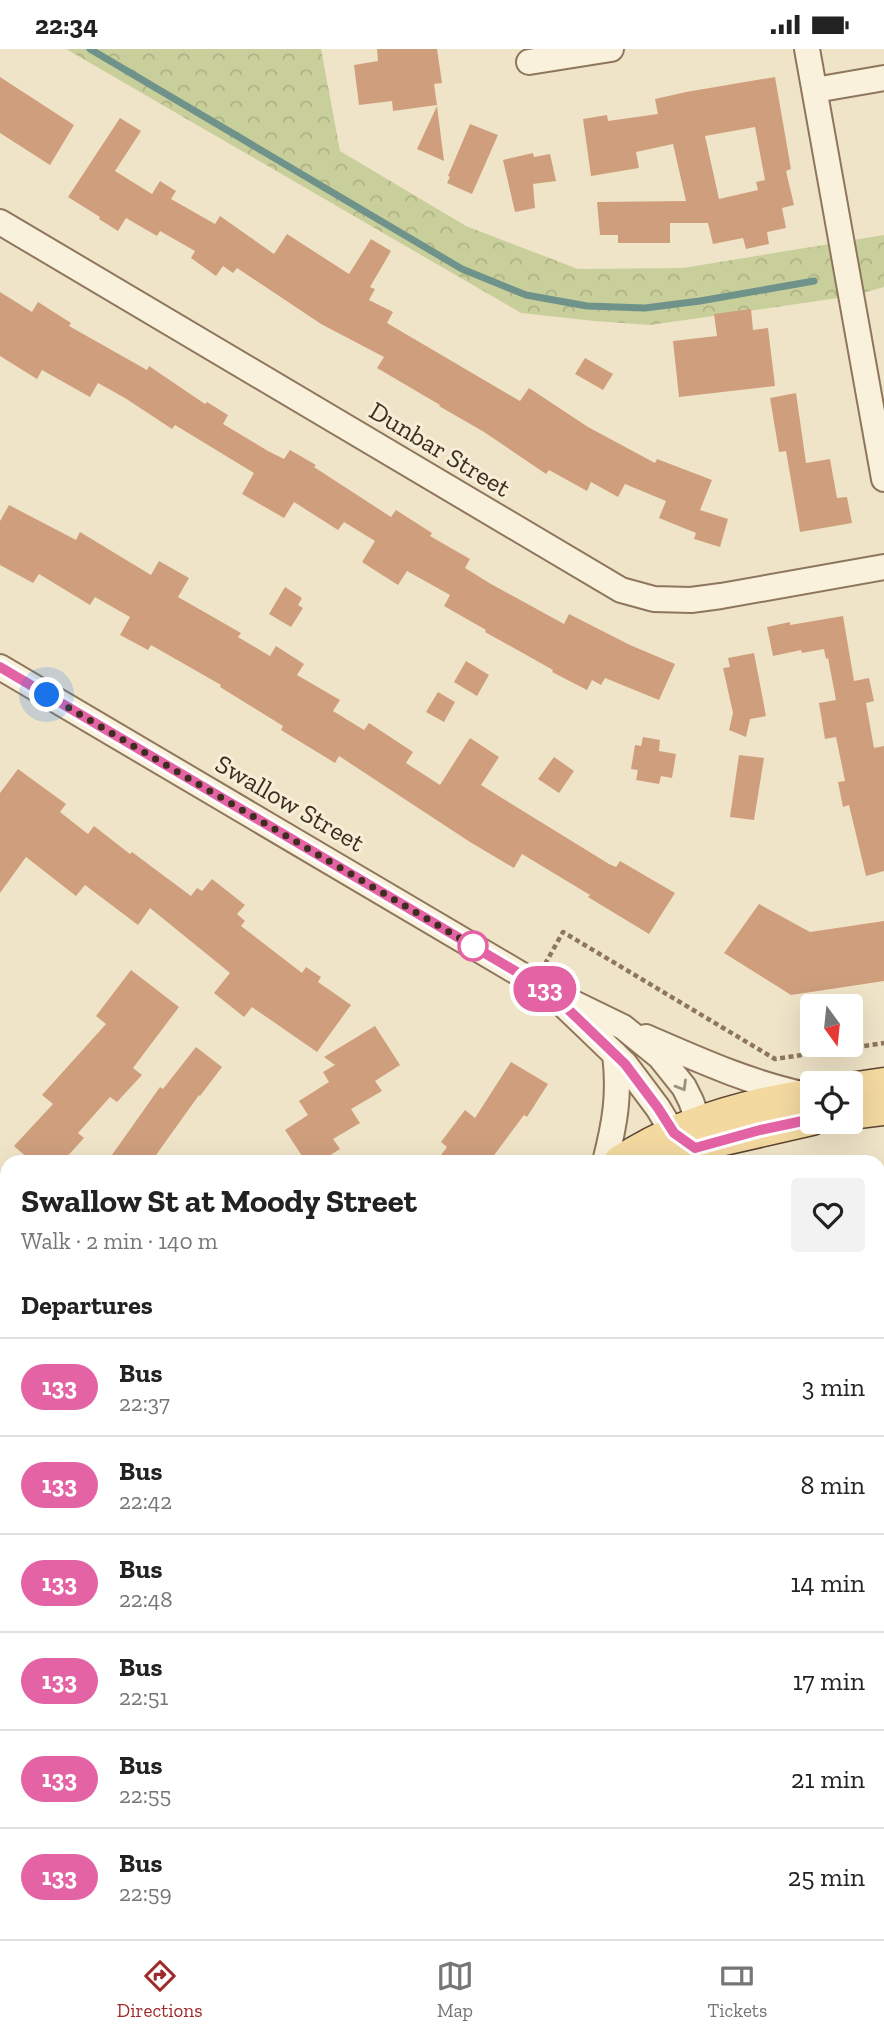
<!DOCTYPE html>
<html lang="en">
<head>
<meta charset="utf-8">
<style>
  body { margin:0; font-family:"Zilla Slab",serif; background:#f2f2f2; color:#222; height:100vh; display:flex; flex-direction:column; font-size:26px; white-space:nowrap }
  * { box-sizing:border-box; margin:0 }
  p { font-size:23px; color:#767676 }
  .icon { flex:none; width:38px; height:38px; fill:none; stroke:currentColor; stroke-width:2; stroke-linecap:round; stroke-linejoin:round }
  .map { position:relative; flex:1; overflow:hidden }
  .drawer { position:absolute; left:0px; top:1106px; width:886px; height:784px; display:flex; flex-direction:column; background:#fff; border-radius:21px 21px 0 0; box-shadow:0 7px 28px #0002 }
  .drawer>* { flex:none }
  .badge { padding:0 14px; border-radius:23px; font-size:24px; line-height:46px }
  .needle { width:46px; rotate:165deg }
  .tools { position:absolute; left:800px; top:945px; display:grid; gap:14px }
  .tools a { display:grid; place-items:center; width:63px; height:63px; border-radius:7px; background:#fff; box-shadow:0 7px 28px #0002; font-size:35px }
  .you { position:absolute; width:35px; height:35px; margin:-18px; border:5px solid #fff; border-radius:50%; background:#1a73e8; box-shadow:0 0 0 10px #1a73e833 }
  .map>.badge { position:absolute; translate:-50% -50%; box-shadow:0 0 0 4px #fff }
  h2 { padding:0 21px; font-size:26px; line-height:63px }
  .round { display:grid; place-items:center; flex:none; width:74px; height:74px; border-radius:7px; background:#f2f2f2 }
  .headline { display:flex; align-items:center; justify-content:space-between; height:119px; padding:0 21px }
  h1 { font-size:33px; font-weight:800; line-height:52px }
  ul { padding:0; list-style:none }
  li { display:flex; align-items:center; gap:21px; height:98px; padding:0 21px; border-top:2px solid #e0e0e0 }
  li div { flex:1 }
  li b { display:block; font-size:26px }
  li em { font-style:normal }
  li .badge { min-width:77px; font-weight:700; text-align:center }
  .status { display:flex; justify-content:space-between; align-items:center; height:49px; padding:0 35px; background:#fff; direction:ltr }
  .status svg { height:19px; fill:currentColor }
  .tabs { display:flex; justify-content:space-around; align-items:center; height:98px; border-top:2px solid #e0e0e0; background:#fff; font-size:19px; color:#767676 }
  .tabs a { display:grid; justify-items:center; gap:4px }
  .tabs .on { color:#9e2a2b }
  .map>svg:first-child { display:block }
  .park { fill:url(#park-crowns) }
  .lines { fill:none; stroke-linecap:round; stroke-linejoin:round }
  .stream { stroke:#6f938a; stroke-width:7 }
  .building { fill:#cf9f7d; fill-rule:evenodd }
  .minor-casing { stroke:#8d765c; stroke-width:28 }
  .major-casing { stroke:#5b4430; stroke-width:35 }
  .path { stroke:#8d765c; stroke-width:4.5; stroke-dasharray:5 3.5; stroke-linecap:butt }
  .minor { stroke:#faf1dc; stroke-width:24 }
  .major { stroke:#f3d9a0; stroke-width:32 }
  .oneway { stroke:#9c907e }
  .line-casing { stroke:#fff; stroke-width:16 }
  .line { stroke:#e463a4; stroke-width:10 }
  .walk { stroke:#3d2e20; stroke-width:7; stroke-dasharray:0 12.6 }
  .stop-dot { fill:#fff; stroke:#e463a4; stroke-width:3.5 }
  .labels { text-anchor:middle; stroke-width:6; stroke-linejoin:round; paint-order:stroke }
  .street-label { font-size:26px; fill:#3d2e20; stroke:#f7eed8 }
</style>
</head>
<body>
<div class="status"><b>22:34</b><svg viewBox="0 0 49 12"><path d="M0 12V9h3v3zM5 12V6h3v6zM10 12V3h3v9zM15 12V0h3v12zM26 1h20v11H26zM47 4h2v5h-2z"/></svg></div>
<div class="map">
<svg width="884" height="1890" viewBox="0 0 884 1890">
  <defs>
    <pattern id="park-crowns" width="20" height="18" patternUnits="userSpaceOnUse" patternTransform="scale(1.75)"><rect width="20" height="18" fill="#c9cf9b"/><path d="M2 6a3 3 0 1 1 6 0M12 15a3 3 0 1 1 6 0" fill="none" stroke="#aeb285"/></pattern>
  </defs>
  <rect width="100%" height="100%" fill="#f0e4c8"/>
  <!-- park -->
  <path class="park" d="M66,0H321L340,102L466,177L578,220L683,219L884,186V238L852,247L650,276L594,272L521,264Z"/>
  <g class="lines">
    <!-- stream -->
    <path class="stream" d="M90,0L462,220L526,246L587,257L645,259L700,252L814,232"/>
  </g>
  <!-- building -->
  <path class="building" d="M377,0H437L442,34L434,35L437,56L393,62L392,52L359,56L354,16L378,12Z
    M0,28L74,76L50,116L0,84Z
    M775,28L791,120L786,122L794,156L782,159L786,179L767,183L769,195L746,200L743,189L713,195L708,174H670V194H618V186H600L597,153L686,152L673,95L636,103L639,119L591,127L583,70L607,66L608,72L658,65L655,50L686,43ZM755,78L765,131L756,133L758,141L719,150L705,87Z
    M437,57L444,112L417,100Z
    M120,69L141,82L115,122L152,145L160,132L176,142L171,150L215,175L220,167L274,205L287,185L349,225L371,190L391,202L370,238L375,240L369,251L393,263L387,274L520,352L529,339L588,378L655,414L657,410L712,431L700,461L728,470L720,498L694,490L696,484L659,469L666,452L625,435L618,448L591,433L587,442L549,421L546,425L484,383L439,357L440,356L377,319L384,308L321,275L237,219L233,224L223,217L216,227L191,209L195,202L160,182L157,187L126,169L118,182L99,170L100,168L68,148Z
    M470,75L498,86L472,145L447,134L450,128L448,127Z
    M533,104L534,108L550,105L556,132L533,135L535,159L515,163L503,111Z
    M0,243L32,263L38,253L71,274L69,277L147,321L149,317L205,355L207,353L228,366L223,375L268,402L284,410L290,401L316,416L314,418L391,468L396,461L432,484L430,487L470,510L465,519L491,535L564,575L569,565L630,596L675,615L659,651L605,629L601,636L592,631L587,641L552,623L553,621L485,583L486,581L444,557L450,546L407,522L398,536L362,513L375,492L344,473L338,481L294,453L284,469L242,445L254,424L175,376L172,380L125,349L98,334L90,348L42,321L37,330L0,307Z
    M751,260L753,281L768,279L775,337L679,348L673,292L717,287L714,265Z
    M585,309L613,325L603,341L575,325Z
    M796,344L806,414L830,410L837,449L847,448L852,474L800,483L786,402L779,403L770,349Z
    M9,456L76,491L80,483L151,526L159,512L189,529L178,548L241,584L238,588L270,607L276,597L304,615L297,626L340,651L333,662L364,681L369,674L413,703L406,714L440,736L470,689L499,708L481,736L609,815L616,818L620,812L675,844L649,885L588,848L590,846L522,805L514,819L470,793L339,707L335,714L281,681L283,677L220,638L221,636L151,596L148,601L120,586L130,568L95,548L90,556L39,525L33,534L0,516V472Z
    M285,538L302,549L298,556L303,559L291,578L269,565Z
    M843,567L854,632L869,629L874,652L866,654L874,699L884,697V822L866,827L849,756L843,758L838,733L845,732L836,688L825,690L819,654L836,651L828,609L826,610L824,600L802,604L801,601L773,607L767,578L790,573V576Z
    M754,604L766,667L750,670L746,688L729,681L733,664L723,619L730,618L728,609Z
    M466,612L489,626L477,647L454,633Z
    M438,643L455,653L444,673L426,663Z
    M643,688L660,691L659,702L676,705L672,729L661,727L659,735L636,731L638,721L631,720L635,696L641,697Z
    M739,706L764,709L754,771L730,768Z
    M554,708L574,722L559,744L538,730Z
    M18,720L66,755L60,763L88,785L94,777L130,805L132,803L191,847L197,839L202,842L212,830L245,856L237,865L245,872L241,877L302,924L306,918L321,928L318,933L351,956L317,1003L252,958L244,968L214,944L230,924L150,859L138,876L85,836L76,847L26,808L0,844V744Z
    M759,855L810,883L884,872V932L791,946L724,904Z
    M131,921L179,958L133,1019L142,1026L117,1053L110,1048L78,1084L84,1089L62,1113H32L14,1097L53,1055L42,1046L106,975L96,967Z
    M375,977L400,1016L375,1032L382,1042L351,1060L360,1074L333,1090L340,1100L319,1113H306L285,1081L308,1066L299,1052L329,1033L323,1023L335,1016L324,1008Z
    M196,998L222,1018L200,1047L199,1046L151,1113H107L160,1038L163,1040Z
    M511,1013L548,1035L527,1068L524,1066L489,1113H436L447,1098L441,1093L465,1061L475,1069Z"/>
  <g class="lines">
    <!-- minor casing -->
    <g class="minor-casing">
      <path id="minor" d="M807,0L884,430
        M529,13L611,0
        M815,41L884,29
        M0,173L621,541L654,550L691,551L721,547L884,518
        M0,618L549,942L623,978L660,1008L684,1038L691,1052L699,1074L695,1099L673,1084L658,1059L625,1015L549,942
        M646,988C697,1010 747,1033 802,1045
        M605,1113C615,1074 620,1045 615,1005
        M0,1195L7,1200
        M878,1393L884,1392
        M0,1784L7,1789
        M878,1808L884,1801
        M136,1883L146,1890
        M456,1890L461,1883
        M819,1890L824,1883"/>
    </g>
    <!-- major casing -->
    <g class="major-casing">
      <path id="major" d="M850,1040L884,1035
        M850,1064L884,1060
        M660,1112L720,1091L812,1070
        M620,1113C677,1075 745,1056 812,1046
        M35,1890L40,1883"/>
    </g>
    <!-- path -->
    <path class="path" d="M545,915L563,883L775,1010L884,994"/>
    <!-- minor -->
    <use href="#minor" class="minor"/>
    <!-- major -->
    <use href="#major" class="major"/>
  </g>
  <!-- one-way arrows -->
  <defs><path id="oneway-chevron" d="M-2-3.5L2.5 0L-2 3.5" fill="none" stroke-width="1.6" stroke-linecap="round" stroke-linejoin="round" transform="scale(1.75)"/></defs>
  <use class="oneway" href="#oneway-chevron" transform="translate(682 1037) rotate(59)"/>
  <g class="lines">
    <!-- line casing -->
    <g class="line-casing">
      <path id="line" d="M0,618L549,942L625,1015L658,1059L674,1084L695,1099L760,1081L812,1070"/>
    </g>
    <!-- line -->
    <use href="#line" class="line"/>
    <!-- walk -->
    <path class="walk" d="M47,646L473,897"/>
  </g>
  <!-- markers -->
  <circle class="stop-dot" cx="473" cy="897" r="14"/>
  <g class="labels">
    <!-- street labels -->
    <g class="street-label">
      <text transform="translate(440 400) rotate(31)" y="9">Dunbar Street</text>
      <text transform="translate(290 754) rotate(30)" y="9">Swallow Street</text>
    </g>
  </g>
</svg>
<div class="tools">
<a><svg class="needle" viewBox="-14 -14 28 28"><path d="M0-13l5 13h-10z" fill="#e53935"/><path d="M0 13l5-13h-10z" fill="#767676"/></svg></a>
<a><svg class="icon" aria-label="locate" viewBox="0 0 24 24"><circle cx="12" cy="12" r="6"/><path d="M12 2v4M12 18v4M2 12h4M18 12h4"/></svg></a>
</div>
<div class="you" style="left:47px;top:646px"></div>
<b class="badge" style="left:545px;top:940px;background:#e463a4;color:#fff">133</b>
<section class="drawer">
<div class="headline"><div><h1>Swallow St at Moody Street</h1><p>Walk · 2 min · 140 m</p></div><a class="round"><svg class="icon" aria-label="heart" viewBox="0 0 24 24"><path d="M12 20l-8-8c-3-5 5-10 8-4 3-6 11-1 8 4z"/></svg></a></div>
<h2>Departures</h2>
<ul>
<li><span class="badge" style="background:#e463a4;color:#fff">133</span><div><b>Bus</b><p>22:37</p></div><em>3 min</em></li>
<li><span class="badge" style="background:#e463a4;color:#fff">133</span><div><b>Bus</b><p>22:42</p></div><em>8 min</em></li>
<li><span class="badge" style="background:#e463a4;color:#fff">133</span><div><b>Bus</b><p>22:48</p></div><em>14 min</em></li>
<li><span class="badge" style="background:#e463a4;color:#fff">133</span><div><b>Bus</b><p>22:51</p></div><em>17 min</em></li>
<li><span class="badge" style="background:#e463a4;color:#fff">133</span><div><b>Bus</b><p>22:55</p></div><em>21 min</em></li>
<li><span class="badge" style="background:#e463a4;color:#fff">133</span><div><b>Bus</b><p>22:59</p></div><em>25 min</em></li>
</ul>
</section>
</div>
<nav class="tabs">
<a class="on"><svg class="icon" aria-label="directions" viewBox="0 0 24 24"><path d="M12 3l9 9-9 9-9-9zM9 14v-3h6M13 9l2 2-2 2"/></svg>Directions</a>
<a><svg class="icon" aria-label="map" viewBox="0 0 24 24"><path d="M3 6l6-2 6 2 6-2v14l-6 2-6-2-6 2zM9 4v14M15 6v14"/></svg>Map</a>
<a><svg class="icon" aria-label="tickets" viewBox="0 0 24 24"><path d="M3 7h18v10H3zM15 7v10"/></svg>Tickets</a>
</nav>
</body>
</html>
